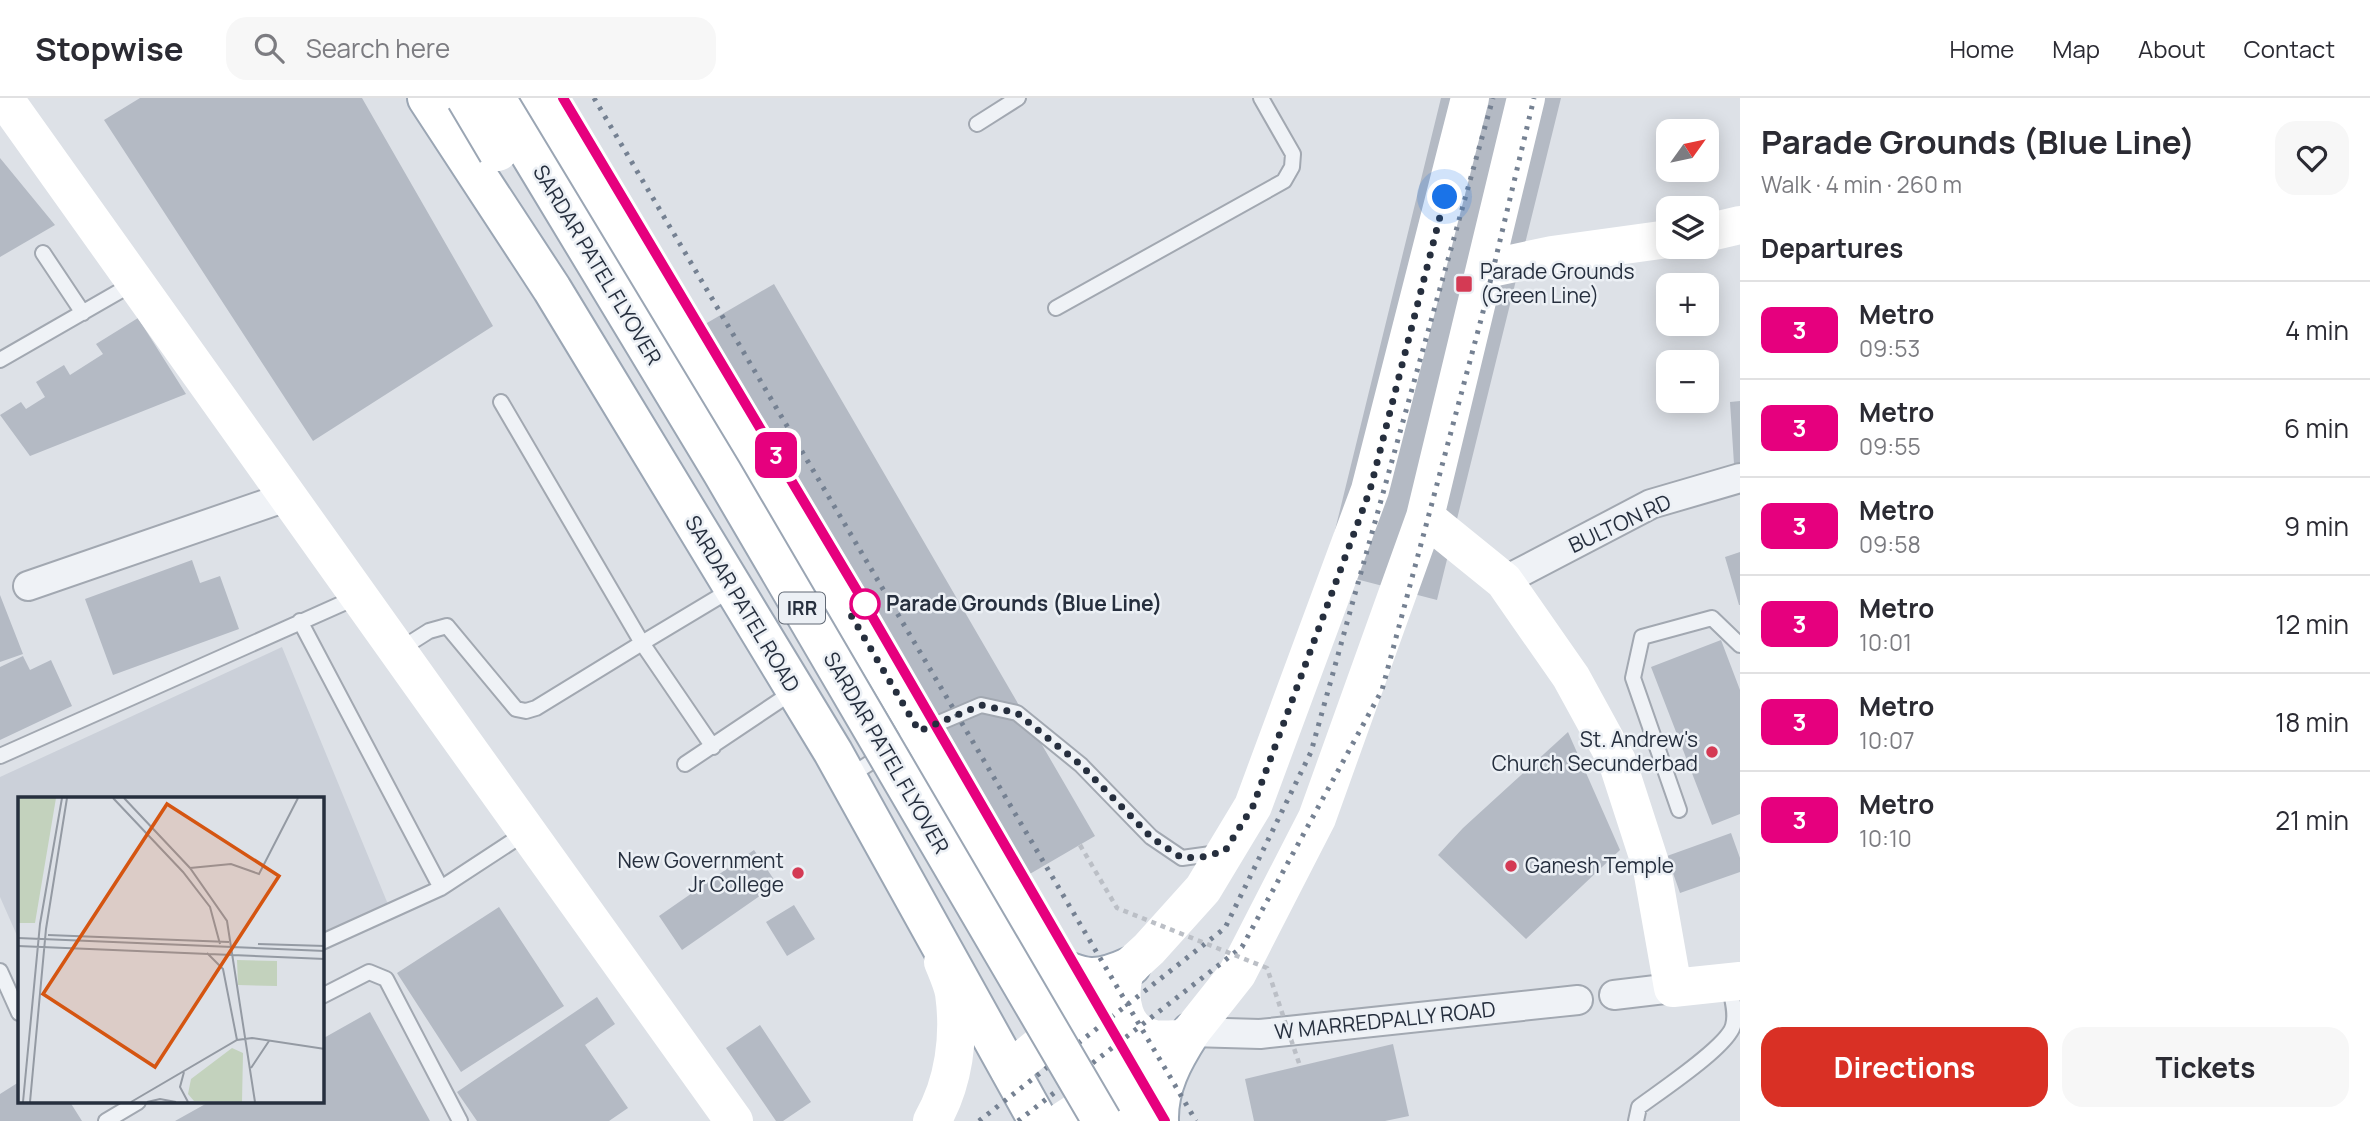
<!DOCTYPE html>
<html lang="en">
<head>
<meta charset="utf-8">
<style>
  body { margin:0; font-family:Manrope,sans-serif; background:#f7f7f7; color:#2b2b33; height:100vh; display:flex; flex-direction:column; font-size:26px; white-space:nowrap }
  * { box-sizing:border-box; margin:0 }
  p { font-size:23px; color:#7c7c81 }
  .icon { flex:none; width:38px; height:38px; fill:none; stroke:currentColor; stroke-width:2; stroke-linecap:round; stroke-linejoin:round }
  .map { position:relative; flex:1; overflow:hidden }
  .details { display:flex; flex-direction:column; background:#fff; width:630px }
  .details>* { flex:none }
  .badge { padding:0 14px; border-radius:10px; font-size:24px; line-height:46px }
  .needle { width:46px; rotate:57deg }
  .controls { position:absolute; left:1656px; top:21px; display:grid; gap:14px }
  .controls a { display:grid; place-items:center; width:63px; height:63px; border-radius:14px; background:#fff; box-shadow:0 4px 18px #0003; font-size:35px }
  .you { position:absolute; width:35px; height:35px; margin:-18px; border:5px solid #fff; border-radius:50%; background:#1a73e8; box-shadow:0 0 0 10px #1a73e833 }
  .map>.badge { position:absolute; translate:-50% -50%; box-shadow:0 0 0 4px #fff }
  h2 { padding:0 21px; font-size:26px; line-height:63px }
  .round { display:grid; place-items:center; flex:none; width:74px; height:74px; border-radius:21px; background:#f7f7f7 }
  .overview { display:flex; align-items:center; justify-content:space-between; height:119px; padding:0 21px }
  h1 { font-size:33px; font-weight:700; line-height:52px }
  .button { display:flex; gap:14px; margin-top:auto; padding:14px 21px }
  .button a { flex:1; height:80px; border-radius:21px; background:#d93025; color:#fff; font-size:28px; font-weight:700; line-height:80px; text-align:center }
  .button a+a { background:#f7f7f7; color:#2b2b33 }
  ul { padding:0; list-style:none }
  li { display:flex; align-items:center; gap:21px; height:98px; padding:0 21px; border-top:2px solid #e1e1e2 }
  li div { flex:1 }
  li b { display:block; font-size:26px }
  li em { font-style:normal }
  li .badge { min-width:77px; font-weight:700; text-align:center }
  header { display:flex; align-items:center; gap:42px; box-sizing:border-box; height:98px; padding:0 35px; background:#fff; border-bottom:2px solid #e1e1e2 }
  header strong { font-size:33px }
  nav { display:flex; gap:38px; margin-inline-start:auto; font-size:24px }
  .search { width:490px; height:63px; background:#f7f7f7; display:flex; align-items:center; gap:18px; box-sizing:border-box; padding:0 24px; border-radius:21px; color:#7c7c81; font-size:26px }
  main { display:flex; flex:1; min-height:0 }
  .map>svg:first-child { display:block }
  .built { fill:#cbd0d9 }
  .building { fill:#b4bac4 }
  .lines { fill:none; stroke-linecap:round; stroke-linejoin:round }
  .lane-casing { stroke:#a2a8b1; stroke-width:18 }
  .street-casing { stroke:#a2a8b1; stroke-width:32 }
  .primary-casing { stroke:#9ba6b4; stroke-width:42 }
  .lane { stroke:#eff2f6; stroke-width:14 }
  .street { stroke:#eff2f6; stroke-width:28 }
  .secondary { stroke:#fff; stroke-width:38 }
  .primary { stroke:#fff; stroke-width:38 }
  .rail { stroke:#758192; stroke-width:5; stroke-dasharray:3.5 7; stroke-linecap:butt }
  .primary-bridge-casing { stroke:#9ba6b4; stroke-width:42; stroke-linecap:butt }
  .path-bridge { stroke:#bbbfc6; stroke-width:4.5; stroke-dasharray:5 5; stroke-linecap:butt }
  .primary-bridge { stroke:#fff; stroke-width:38 }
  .line-casing { stroke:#fff; stroke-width:16 }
  .line { stroke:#e6007e; stroke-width:10 }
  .walk { stroke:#262f3e; stroke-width:7; stroke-dasharray:0 12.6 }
  .poi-dot { fill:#d43a54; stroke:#ecf0f5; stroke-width:2.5 }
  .stop-dot { fill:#fff; stroke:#e6007e; stroke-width:3.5 }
  .labels { text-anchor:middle; stroke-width:5; stroke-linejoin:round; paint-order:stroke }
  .shield { fill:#ecf0f5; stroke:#616975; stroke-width:2 }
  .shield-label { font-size:19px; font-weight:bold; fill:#262f3e }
  .street-label { font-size:21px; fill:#262f3e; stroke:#ecf0f5 }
  .poi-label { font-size:21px; fill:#262f3e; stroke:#ecf0f5; text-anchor:start }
  .stop-label { font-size:21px; font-weight:bold; fill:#262f3e; stroke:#ecf0f5; text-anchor:start }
  .inset-road { fill:none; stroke:#949aa3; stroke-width:2 }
  .view { fill:#d55511; fill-opacity:0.15; stroke:#d55511; stroke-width:3.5 }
  .inset-edge { fill:none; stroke:#262f3e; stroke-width:3.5 }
</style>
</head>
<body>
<header>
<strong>Stopwise</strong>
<div class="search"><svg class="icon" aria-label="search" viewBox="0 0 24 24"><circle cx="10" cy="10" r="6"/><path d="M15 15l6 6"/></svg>Search here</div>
<nav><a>Home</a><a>Map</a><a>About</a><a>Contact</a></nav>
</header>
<main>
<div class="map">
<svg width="1740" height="1023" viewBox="0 0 1740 1023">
  <rect width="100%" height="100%" fill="#dde1e7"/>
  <!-- built -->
  <path class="built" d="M282,549L392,816L322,844V701H19V842L0,799V679Z"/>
  <!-- building -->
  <path class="building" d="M140,0H362L493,228L313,343L104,22Z
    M1441,0H1561L1437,502L1325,473Z
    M0,60L55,127L0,159Z
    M774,186L1095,738L997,795L676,243Z
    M138,220L186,296L30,358L0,317L21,304L26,311L45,299L36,284L64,267L70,277L103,256L96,246Z
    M1740,303V365L1734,366L1730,304Z
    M1740,454V507H1739L1725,459Z
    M192,462L200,485L220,478L239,531L113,577L85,501Z
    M0,497L23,556L0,564Z
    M1721,542L1740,592V716L1712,727L1651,569Z
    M23,558L30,572L51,562L72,608L0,642V569Z
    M1568,634L1620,752L1526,841L1438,757L1463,730Z
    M1731,735L1740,760V774L1680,795L1667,758Z
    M754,752L777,786L682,852L659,818Z
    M794,807L815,841L787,858L766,824Z
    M499,809L564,908L461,974L397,875Z
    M597,899L615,926L585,947L628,1010L609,1023H477L457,994Z
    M370,914L430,1023H175L209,1004H322V941Z
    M760,927L811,1004L783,1023H776L726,950Z
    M1393,946L1409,1018L1385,1023H1254L1245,981Z
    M19,984V1004H70L82,1023H0V996Z"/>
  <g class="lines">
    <!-- lane casing -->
    <g class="lane-casing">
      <path id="lane" d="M977,26L1018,0
        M43,155L83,215
        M1056,210L1284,83L1292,69L1293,56L1261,0
        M0,262L134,185
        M501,304L642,545L732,491
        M300,523L441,790
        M399,552L429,533L447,528L516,611L526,613L536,610L642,545L713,649
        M0,658L357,499
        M685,666L794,593
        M848,679L920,633L981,607L1017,615L1081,667L1151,739L1182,760L1218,755
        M1679,712L1633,580L1642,539L1712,520L1740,547
        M322,844L441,790L525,735
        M0,873L19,915
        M322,898L369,874L386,881L460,1023
        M106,1023L138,1004
        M1636,1023L1639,1009C1659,994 1727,949 1733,928C1737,914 1731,898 1729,885"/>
    </g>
    <!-- street casing -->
    <g class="street-casing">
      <path id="street" d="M1504,483L1651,406L1740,380
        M28,488L289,398
        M1614,897L1673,890
        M1191,934L1260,936L1578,902"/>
    </g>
    <!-- primary casing -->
    <g class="primary-casing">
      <path id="primary" d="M427,0L552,191L833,654L1038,1023
        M537,0L718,292L920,633L1137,1023
        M1050,865C1084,882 1096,884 1131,868
        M1159,1023C1158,989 1173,962 1191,934"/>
    </g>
    <!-- lane -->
    <use href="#lane" class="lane"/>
    <!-- street -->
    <use href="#street" class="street"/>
    <!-- secondary -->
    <path class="secondary" d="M4,0C248,341 489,683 734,1023
      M1706,135L1740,127
      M1487,171L1552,157L1668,141
      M1425,419L1504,483L1571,579L1617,663L1652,771L1673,890L1740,883
      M1125,874C1117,899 1122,936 1155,941C1163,942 1174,941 1183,941
      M1010,972L1078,916L1149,851L1203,791L1253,708L1370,392L1470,0
      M932,1023C954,985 960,938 954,895C952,885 947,874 943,864
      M1063,1023L1159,960L1191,934L1237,876L1317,720L1425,419L1526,0"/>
    <!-- primary -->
    <use href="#primary" class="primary"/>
    <!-- rail -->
    <path class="rail" d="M563,0L865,506L1165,1023
      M594,0L1196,1023
      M979,1023L1225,830L1311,654L1493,0
      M1018,1023L1242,849L1382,592L1482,218L1534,0"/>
    <!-- primary-bridge casing -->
    <g class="primary-bridge-casing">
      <path id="primary-bridge" d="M466,0L498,54
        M496,0L722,374L1102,1023"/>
    </g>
    <!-- path-bridge -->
    <path class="path-bridge" d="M1080,747L1117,810L1267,870L1300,968"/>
    <!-- primary-bridge -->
    <use href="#primary-bridge" class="primary-bridge"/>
  </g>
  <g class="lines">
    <!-- line casing -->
    <g class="line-casing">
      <path id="line" d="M563,0L865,506L1165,1023"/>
    </g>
    <!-- line -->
    <use href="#line" class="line"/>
    <!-- walk -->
    <path class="walk" d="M865,506L848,512L919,633L981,607L1017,615L1081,667L1152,740L1182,760L1202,759L1225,753L1253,708L1370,392L1445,99"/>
  </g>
  <!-- markers -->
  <g class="poi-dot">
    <rect x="1455" y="177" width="18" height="18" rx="3.5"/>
    <circle cx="1712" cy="654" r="7"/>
    <circle cx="1511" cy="768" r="7"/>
    <circle cx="798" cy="775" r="7"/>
  </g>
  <circle class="stop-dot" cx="865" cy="506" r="14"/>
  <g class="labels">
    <!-- shield labels -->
    <rect class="shield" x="779" y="494.5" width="46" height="31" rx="5"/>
    <g class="shield-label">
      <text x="802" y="517">IRR</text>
    </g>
    <!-- street labels -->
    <g class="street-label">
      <text transform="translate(597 167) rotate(59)" y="7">SARDAR PATEL FLYOVER</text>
      <text transform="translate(1620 426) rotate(-25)" y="7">BULTON RD</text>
      <text transform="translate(742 506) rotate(59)" y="7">SARDAR PATEL ROAD</text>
      <text transform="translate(886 655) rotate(60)" y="7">SARDAR PATEL FLYOVER</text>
      <text transform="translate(1385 923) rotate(-6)" y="7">W MARREDPALLY ROAD</text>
    </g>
    <!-- poi labels -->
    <g class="poi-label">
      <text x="1480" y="181">Parade Grounds<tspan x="1480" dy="24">(Green Line)</tspan></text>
      <text x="1698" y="649" text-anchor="end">St. Andrew's<tspan x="1698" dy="24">Church Secunderbad</tspan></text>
      <text x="784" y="770" text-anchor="end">New Government<tspan x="784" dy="24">Jr College</tspan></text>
      <text x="1525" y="775">Ganesh Temple</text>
    </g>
    <!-- stop labels -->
    <g class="stop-label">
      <text x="886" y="513">Parade Grounds (Blue Line)</text>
    </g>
  </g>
  <!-- overview -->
  <g transform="translate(18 699)">
    <rect width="306" height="306" fill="#dde1e7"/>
    <path d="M0,1H38L17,126H0ZM219,163L259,164V189L220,188ZM214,251L225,256L224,305L176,304L170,297L173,282Z" fill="#c3d2bd"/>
    <path class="inset-road" d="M95,1L165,75L192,110L202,147M106,1L172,71L209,124L237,305M172,71L213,67L241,77L280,1M30,138L211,145M0,141L307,154M240,147L307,149M0,149L307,162M189,156L205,172L219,243M233,271L251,244M166,275L162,290L170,305M5,305L22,127L44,1M12,305L28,132L49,1M113,305L219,243L234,241L307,252M129,305L142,302L158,305"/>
    <path class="view" d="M149,7L261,79L137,270L25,197Z"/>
    <rect width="306" height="306" class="inset-edge"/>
  </g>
</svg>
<div class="controls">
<a><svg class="needle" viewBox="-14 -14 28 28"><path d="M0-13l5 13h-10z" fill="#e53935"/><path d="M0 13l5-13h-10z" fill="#7c7c81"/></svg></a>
<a><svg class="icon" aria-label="layers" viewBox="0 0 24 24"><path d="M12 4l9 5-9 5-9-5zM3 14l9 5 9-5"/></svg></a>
<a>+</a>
<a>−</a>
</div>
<div class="you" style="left:1445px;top:99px"></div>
<b class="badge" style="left:776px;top:357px;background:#e6007e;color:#fff">3</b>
</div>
<section class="details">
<div class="overview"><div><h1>Parade Grounds (Blue Line)</h1><p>Walk · 4 min · 260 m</p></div><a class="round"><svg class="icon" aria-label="heart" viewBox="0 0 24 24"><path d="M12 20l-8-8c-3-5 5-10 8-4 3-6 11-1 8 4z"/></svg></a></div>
<h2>Departures</h2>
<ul>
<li><span class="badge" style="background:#e6007e;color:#fff">3</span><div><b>Metro</b><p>09:53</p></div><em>4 min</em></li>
<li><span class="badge" style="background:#e6007e;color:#fff">3</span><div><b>Metro</b><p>09:55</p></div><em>6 min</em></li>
<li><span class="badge" style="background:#e6007e;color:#fff">3</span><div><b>Metro</b><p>09:58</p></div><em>9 min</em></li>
<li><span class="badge" style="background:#e6007e;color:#fff">3</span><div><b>Metro</b><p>10:01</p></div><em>12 min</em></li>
<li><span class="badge" style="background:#e6007e;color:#fff">3</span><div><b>Metro</b><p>10:07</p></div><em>18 min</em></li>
<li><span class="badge" style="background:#e6007e;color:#fff">3</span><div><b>Metro</b><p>10:10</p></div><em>21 min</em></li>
</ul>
<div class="button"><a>Directions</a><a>Tickets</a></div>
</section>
</main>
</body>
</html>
